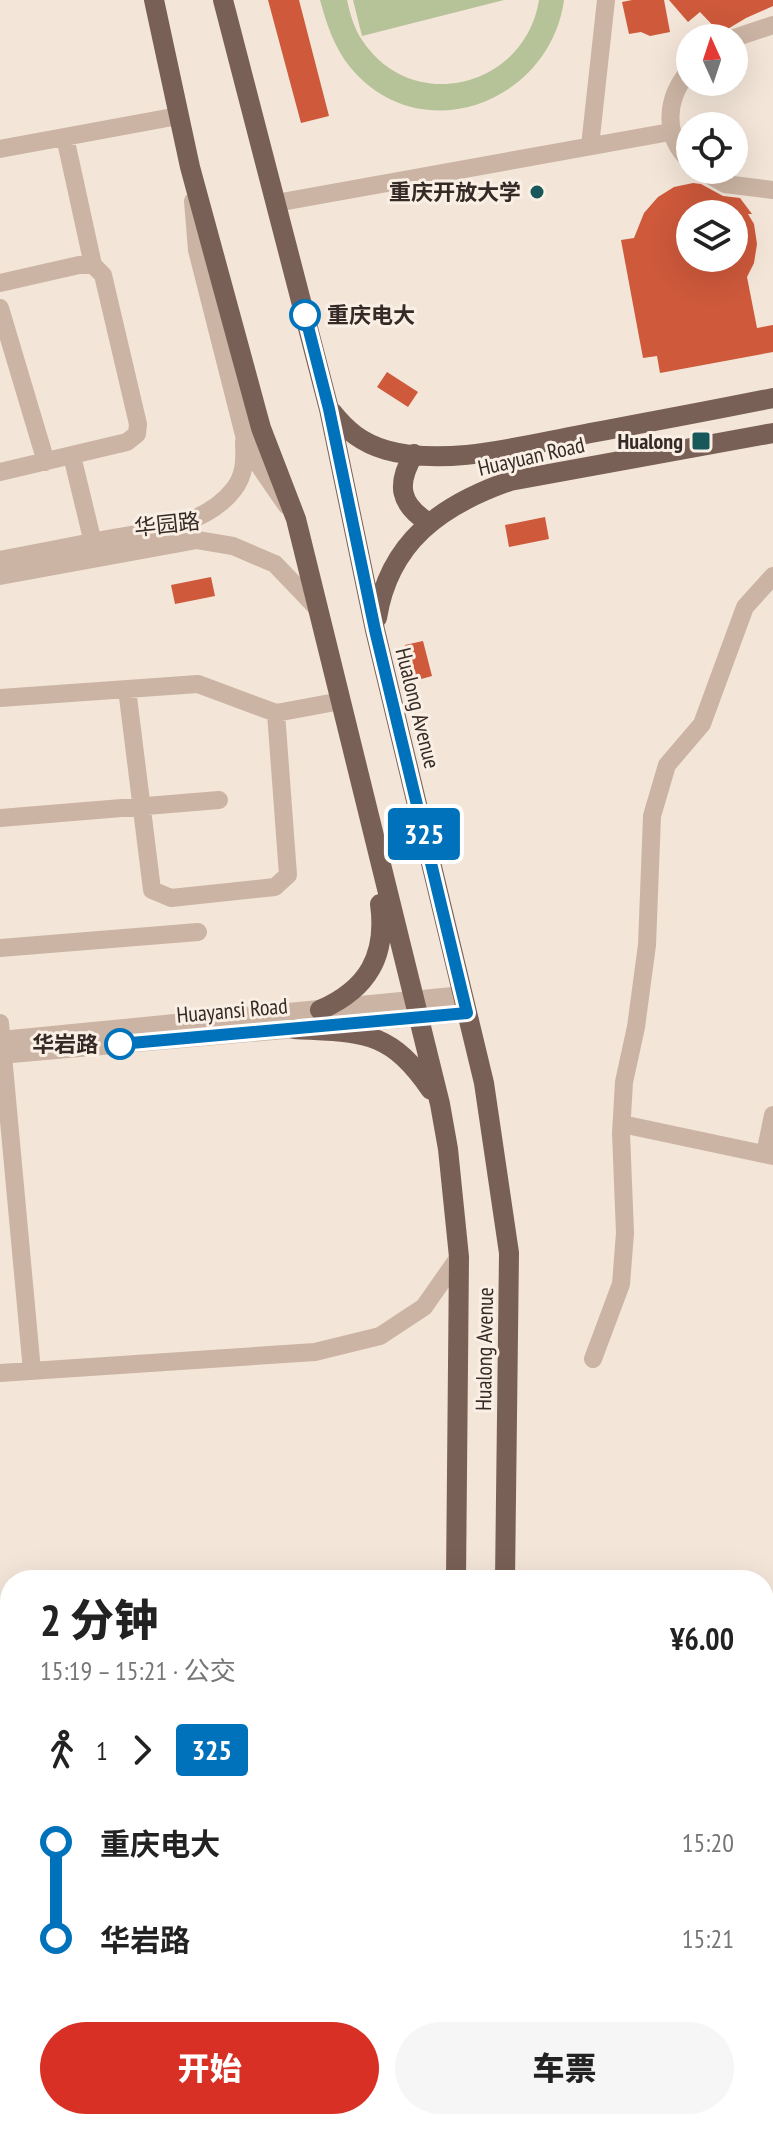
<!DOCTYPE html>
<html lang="zh">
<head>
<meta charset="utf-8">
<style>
  body { margin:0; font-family:"PT Sans Narrow","Noto Sans SC",sans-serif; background:#f6f6f6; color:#222; height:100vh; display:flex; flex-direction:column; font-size:30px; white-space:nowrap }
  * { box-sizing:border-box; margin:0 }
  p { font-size:26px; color:#767676 }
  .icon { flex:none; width:44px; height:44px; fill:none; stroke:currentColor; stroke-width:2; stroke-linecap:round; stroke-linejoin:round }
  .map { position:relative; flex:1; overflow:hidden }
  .side { position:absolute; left:0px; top:1570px; width:774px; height:560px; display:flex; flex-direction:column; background:#fff; border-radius:32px 32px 0 0; box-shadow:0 8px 32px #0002 }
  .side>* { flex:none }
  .badge { padding:0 16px; border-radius:6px; font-size:28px; line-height:52px }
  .needle { width:52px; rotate:357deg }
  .tools { position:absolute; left:676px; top:24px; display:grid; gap:16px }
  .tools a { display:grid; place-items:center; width:72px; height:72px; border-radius:50%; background:#fff; box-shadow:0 8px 32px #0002; font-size:40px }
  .map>.badge { position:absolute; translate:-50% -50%; box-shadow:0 0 0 4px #fff }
  .legs { display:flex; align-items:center; gap:12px; height:88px; padding:0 40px; font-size:26px }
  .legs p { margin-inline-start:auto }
  .overview { display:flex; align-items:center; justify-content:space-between; height:136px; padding:0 40px }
  h1 { font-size:44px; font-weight:800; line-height:60px }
  .cta { display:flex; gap:16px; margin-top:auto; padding:16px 40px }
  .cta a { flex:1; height:92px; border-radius:48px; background:#d93025; color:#fff; font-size:32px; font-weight:800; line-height:92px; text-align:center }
  .cta a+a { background:#f6f6f6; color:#222 }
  ul { padding:0 40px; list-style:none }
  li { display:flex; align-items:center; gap:28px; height:96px; font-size:30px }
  li i { display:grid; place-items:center; width:12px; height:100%; margin:0 10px; background:currentColor }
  li i::after { content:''; width:20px; height:20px; margin:-10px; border:6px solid; border-radius:50%; background:#fff }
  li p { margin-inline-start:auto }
  li:first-child i { background:linear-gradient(#0000 50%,currentColor 0) }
  li:last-child i { background:linear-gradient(currentColor 50%,#0000 0) }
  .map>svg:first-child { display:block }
  .green { fill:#b6c297 }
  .building { fill:#ce593b; fill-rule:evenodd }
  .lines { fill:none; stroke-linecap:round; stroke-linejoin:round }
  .minor { stroke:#cbb4a3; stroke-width:18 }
  .major { stroke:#796056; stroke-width:20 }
  .line-1-casing { stroke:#fff; stroke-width:18 }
  .line-1 { stroke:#0072bc; stroke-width:12 }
  .poi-dot { fill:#19585a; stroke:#faefe5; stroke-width:3 }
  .stop-1-dot { fill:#fff; stroke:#0072bc; stroke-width:4 }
  .labels { text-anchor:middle; stroke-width:6; stroke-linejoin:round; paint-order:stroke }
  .poi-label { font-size:22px; font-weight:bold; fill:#362a26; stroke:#faefe5; text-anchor:end }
  .stop-label { font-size:22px; font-weight:bold; fill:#362a26; stroke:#faefe5; text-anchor:start }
  .street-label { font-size:22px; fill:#362a26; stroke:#faefe5 }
</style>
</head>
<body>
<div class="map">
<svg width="773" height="2130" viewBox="0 0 773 2130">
  <rect width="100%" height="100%" fill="#f3e5d8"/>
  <!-- green -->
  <path class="green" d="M320,0H347C350,14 354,28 362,40C412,116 525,88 539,0H564C550,103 420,152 350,67C334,47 327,25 320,0Z
    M353,0H504L362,36Z"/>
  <!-- building -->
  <path class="building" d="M268,0H299L329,116L301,123Z
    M632,0H664L670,32L650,36L641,32L629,34L622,2Z
    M669,0H773V6L746,18L726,30L722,35L700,12L688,22Z
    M693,183L701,184L723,196L740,198L752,214H748L754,224L757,244L754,263L747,277L757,328L773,325V352L660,373L657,356L643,358L621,240L634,238L644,213L658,197L674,187ZM690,214H734V258H690Z
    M387,372L418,392L408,407L377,387Z
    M545,517L549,539L509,547L505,525Z
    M211,577L215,596L175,604L171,585Z
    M423,641L432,676L414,681L405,645Z"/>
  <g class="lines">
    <!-- minor -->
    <path class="minor" d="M734,38L773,25
      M690,70C666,97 662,135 690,161
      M65,137L93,265
      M590,146L606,0
      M0,149L178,116
      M700,170L725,184L773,190
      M193,201L197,250L244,435L256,461L287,506
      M276,203L670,132
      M0,283L79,265H93L103,275L138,424L137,434L127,442L0,472
      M0,308L46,462
      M72,456L95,551
      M0,560C32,554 65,547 97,541C142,532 204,529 234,489C245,475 245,459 244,442
      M0,576L197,540L233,546L275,564L319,610
      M127,689L152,890L171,898L275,887L288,875L276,713
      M0,698L198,684L276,713L341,701
      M0,818L219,800
      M0,948L198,932
      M0,1023L32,1371
      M333,1025L467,1013
      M0,1040L463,995
      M0,1055L308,1028
      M622,1124L773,1156
      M765,1154L773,1115
      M593,1359L621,1284L625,1233L621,1133L624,1082L636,1027L647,945L652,816L667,765L702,724L745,607L773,576
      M0,1373L315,1352L380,1336L424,1307L459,1257
      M764,1978L773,1926
      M738,2130L740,2120"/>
    <!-- major -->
    <path class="major" d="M154,0L190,167L261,428L296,519L440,1104L448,1149L459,1257L456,1580
      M223,0L329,409L375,630L484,1083L509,1253L505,1580
      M332,412C347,431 362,443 386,450C445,467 521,446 580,435C644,423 709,411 773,398
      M414,454C396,484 399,504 429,523
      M377,618C389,542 441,505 510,481L773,433
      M320,1010C368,989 387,956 380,904
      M294,1029C363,1033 389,1029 431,1090
      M460,2120L461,2130
      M507,2120L508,2130"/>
  </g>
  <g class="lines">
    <!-- line-1 casing -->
    <g class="line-1-casing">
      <path id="line-1" d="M120,1044L467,1013L375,630L329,409L305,315"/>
    </g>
    <!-- line-1 -->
    <use href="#line-1" class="line-1"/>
  </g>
  <!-- markers -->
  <g class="poi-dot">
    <circle cx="537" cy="192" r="8"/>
    <rect x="691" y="431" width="20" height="20" rx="4"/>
  </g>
  <g class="stop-1-dot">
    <circle cx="305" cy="315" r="14"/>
    <circle cx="120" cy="1044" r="14"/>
  </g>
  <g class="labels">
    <!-- poi labels -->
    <g class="poi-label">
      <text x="521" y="200">重庆开放大学</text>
      <text x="683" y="449">Hualong</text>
    </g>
    <!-- stop labels -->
    <g class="stop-label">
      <text x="327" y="323">重庆电大</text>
      <text x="98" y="1052" text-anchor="end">华岩路</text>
    </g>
    <!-- street labels -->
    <g class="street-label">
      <text transform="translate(531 456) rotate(-13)" y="8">Huayuan Road</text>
      <text transform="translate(167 524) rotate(-6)" y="8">华园路</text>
      <text transform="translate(418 708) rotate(76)" y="8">Hualong Avenue</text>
      <text transform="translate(232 1010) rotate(-5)" y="8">Huayansi Road</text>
      <text transform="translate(484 1349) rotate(-89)" y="8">Hualong Avenue</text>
    </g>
  </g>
</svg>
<div class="tools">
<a><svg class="needle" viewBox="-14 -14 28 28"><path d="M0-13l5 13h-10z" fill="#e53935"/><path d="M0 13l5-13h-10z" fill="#767676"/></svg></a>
<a><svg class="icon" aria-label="locate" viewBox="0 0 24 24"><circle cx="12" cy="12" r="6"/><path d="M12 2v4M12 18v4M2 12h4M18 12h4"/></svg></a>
<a><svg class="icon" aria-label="layers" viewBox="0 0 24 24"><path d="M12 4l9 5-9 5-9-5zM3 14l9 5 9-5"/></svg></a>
</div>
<b class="badge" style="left:424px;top:834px;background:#0072bc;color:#fff">325</b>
<section class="side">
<div class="overview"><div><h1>2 分钟</h1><p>15:19 – 15:21 · 公交</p></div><b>¥6.00</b></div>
<div class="legs"><svg class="icon" aria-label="walk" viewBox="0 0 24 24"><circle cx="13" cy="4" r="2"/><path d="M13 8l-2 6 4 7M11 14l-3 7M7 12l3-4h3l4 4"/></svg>1<svg class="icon" aria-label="forward" viewBox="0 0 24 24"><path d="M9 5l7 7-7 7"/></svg><b class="badge" style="background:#0072bc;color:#fff">325</b></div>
<ul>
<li><i style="color:#0072bc"></i><b>重庆电大</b><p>15:20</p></li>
<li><i style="color:#0072bc"></i><b>华岩路</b><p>15:21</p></li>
</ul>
<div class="cta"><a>开始</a><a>车票</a></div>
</section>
</div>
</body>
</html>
